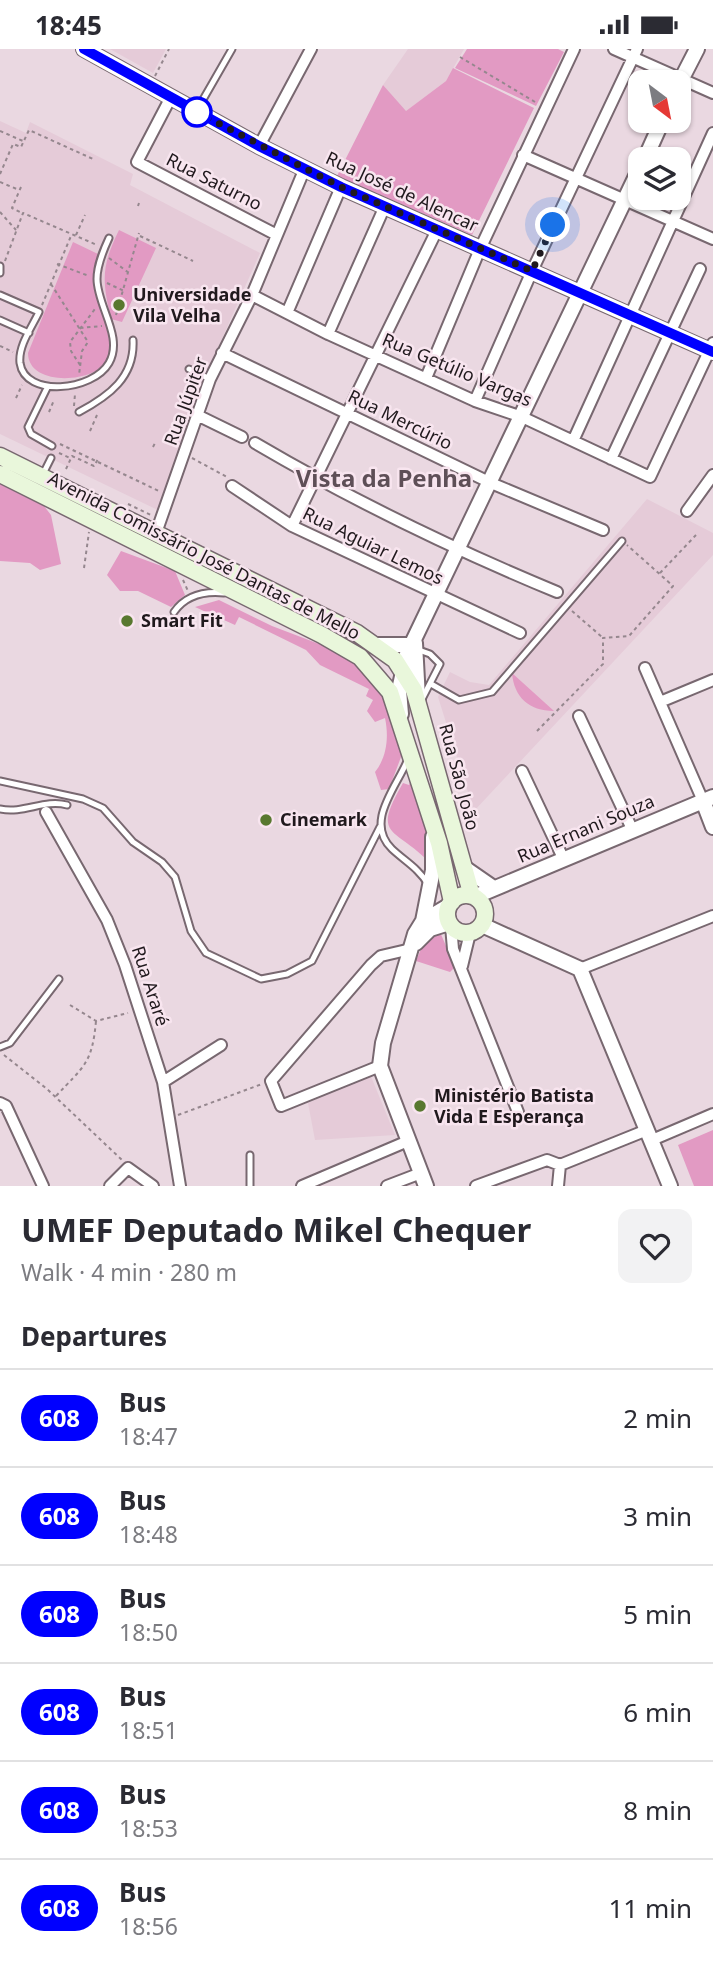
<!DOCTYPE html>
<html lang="en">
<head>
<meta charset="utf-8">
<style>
  body { margin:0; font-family:"Noto Sans",sans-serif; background:#f2f2f3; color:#2b2b33; height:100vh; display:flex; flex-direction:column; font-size:26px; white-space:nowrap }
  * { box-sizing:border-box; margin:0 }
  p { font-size:23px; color:#7c7c81 }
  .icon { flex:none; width:38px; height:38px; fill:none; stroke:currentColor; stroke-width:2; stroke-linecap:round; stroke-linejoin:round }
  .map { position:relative; height:1137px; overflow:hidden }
  .panel { display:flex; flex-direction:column; background:#fff; flex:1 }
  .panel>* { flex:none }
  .badge { padding:0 14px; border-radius:23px; font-size:24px; line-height:46px }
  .needle { width:46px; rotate:148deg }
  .buttons { position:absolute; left:628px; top:21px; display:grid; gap:14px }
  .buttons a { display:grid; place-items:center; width:63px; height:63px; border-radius:14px; background:#fff; box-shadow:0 2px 5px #0004; font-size:35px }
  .you { position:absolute; width:35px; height:35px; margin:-18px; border:5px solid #fff; border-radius:50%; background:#1a73e8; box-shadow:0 0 0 10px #1a73e833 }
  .map>.badge { position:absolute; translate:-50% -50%; box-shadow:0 0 0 4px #fff }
  h2 { padding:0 21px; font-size:26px; line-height:63px }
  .round { display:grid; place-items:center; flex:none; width:74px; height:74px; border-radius:14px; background:#f2f2f3 }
  .overview { display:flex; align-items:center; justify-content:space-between; height:119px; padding:0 21px }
  h1 { font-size:33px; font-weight:700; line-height:52px }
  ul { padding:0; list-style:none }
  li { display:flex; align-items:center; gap:21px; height:98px; padding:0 21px; border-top:2px solid #e1e1e2 }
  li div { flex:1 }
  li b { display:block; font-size:26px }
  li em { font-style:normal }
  li .badge { min-width:77px; font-weight:700; text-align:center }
  .status { display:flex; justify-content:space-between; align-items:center; height:49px; padding:0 35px; background:#fff; direction:ltr }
  .status svg { height:19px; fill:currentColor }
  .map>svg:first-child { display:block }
  .built { fill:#e5cbd8 }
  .green { fill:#e29ac3 }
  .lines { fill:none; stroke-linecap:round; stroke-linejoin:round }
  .service-casing { stroke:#786870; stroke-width:9 }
  .minor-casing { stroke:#786870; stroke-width:14 }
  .tertiary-casing { stroke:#786870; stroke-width:18 }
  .secondary-casing { stroke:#786870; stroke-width:19 }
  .path { stroke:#95878e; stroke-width:2; stroke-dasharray:3.5 3.5; stroke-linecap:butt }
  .service { stroke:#fff; stroke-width:5 }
  .minor { stroke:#fff; stroke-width:10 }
  .tertiary { stroke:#fff; stroke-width:14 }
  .secondary { stroke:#e9f7db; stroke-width:16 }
  .line-casing { stroke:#fff; stroke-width:16 }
  .line { stroke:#00f; stroke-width:10 }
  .walk { stroke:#20191d; stroke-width:7; stroke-dasharray:0 12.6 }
  .stop-dot { fill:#fff; stroke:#00f; stroke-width:3.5 }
  .poi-dot { fill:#58782f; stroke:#f8e5ef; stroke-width:2.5 }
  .labels { text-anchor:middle; stroke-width:5; stroke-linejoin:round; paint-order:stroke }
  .street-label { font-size:18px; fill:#20191d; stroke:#f8e5ef }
  .poi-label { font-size:18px; font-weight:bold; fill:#20191d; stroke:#f8e5ef; text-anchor:start }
  .district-label { font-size:24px; font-weight:bold; fill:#5e4f57; stroke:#f8e5ef }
</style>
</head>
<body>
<div class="status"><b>18:45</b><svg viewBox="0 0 49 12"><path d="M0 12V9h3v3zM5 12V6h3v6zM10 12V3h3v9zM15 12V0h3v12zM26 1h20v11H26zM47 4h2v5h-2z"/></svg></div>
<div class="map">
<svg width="713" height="1137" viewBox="0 0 713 1137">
  <rect width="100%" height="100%" fill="#ead8e1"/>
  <!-- built -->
  <path class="built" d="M110,0H166L153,24Z
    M408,0H464L446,32L405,63L383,36Z
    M0,72L26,84L30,73L133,125L130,136L260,204L205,328L164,464L0,385Z
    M647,450L713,484V506L474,762L438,648L450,623L470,633L489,636Z
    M370,1025L395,1086L315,1091L308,1054Z"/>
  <!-- green -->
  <path class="green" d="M467,0H558L564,3L536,57L455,19Z
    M453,19L534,59L472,186L337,127L383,36L406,62L446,32Z
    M119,181L156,199L122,273L111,270C102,231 101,218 119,181Z
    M73,193L98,205C85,246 118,285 108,310C98,334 28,339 28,304Z
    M0,435L44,457L51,466L61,515L40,521L30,514L0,512Z
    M121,502L175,522L185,546L171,558L138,542H120L107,526Z
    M219,551L272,577L348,606L378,634L404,700L389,740L381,741L375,723C387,708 389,688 385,669L375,673L367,662L373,651L366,647L369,640L320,616L306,601L239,568L235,576L195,558Z
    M512,624L554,662C529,662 514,648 512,624Z
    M411,730L428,784L425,809C393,778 372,787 403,734L409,736Z
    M440,883L455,918L450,923L416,912L426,888Z
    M713,1081V1137H694L678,1096Z"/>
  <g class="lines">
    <!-- service casing -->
    <g class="service-casing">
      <path id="service" d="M197,61L232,0
        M0,217V224
        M0,246L39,263C32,278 18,297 20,314C25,349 93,342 109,314C124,288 97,257 97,230C97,216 103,202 109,189
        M0,271L29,284
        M189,320L210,330
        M48,337L28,378L31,385L52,397
        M79,363C109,347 135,328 133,291
        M43,425L51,409
        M174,563C186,546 204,542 224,544
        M416,600L430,605L440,615L421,652
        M431,635L459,651L492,643L622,492
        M408,710C397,738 364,773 392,800C406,813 418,819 428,835
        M0,732L83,750L103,759L133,793L162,813L175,828L191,882L206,904L261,930L287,925L312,912L380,778
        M0,760C24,765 44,750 67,756
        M0,998L10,994L59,930
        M250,1106V1137"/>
    </g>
    <!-- minor casing -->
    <g class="minor-casing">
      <path id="minor" d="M614,0L713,44
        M171,48L137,113L275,185
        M259,97L311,0
        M523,106L713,190
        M252,246L328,285L475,352L522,368L650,428L713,294
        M287,264L341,138
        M328,285L385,157
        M222,304L491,434L603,481
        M426,329L480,200L574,0
        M475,352L532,222L637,0
        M197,366L242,388
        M573,392L713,84
        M255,394C352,451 453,500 557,543
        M611,410L700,220
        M232,437L292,477L520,584
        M687,462L713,426
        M292,477L437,181
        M156,484L210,330L252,246L305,119
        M645,619L703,752
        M660,653L713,631
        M579,667L633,782
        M522,722L564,811
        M46,763L107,871L125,916L163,1033L180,1137
        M451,877L453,900L518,1063
        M462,917L470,884
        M580,920L713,867
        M380,1017L281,1057L271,1032L371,916L381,907L411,900
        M163,1033L221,996
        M0,1054L6,1057L43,1137
        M652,1091L713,1065
        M110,1137L128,1119L153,1137
        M302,1137L408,1092
        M387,1137L421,1124
        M476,1137L547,1111L560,1116L647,1081
        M558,1137L560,1116"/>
    </g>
    <!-- tertiary casing -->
    <g class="tertiary-casing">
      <path id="tertiary" d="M84,0L259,97L341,138L713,303
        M679,35L697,0
        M645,110L662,72
        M415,594L418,650
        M375,596H411
        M401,665L399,641L407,605L640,119
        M703,752L713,778
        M466,820L492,838
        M474,848L713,748
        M423,872L433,821V788
        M482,876L580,920L670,1137
        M416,894L430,880L449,874
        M426,1137L380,1017L383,994L415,885L423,872L450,856"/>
    </g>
    <!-- secondary casing -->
    <g class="secondary-casing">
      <path id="secondary" d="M0,407L357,584L395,611L414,641L472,847
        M0,425L322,586L360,608L390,643L439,794L452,853
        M447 865a19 19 0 1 1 38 0a19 19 0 1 1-38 0Z"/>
    </g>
    <!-- path -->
    <path class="path" d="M460,8L535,53
      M155,27L169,0
      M0,82L23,92
      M0,125L13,95L21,98L29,81L93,110
      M0,133L19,141
      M21,138L12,159L22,164
      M138,157L139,154
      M0,163L16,181
      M76,186L85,166
      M140,187L193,212
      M109,209L129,224
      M5,212L23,164L97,196
      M57,215L89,227
      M107,234L124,242
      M51,235L88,293L82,302L79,326
      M42,256L71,187
      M116,266L139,184
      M80,279L102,277
      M0,297L13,303
      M80,316L71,302L70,293L95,260
      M16,349L22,336
      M74,357L75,345
      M49,363L54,351
      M90,382L97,366
      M60,395L159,442
      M153,398L156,392
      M59,404L70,409
      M192,409L227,428
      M66,420L72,407L94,417L98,410
      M128,455L151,466
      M84,519L89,483
      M660,524L696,486
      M183,531L188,542
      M572,562L602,588
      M537,682L603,615V589L629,587L673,537L627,496
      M70,956L96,972L128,964
      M4,1006L47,1040L122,1111
      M56,1047C84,1017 92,1015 96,972
      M178,1066L262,1035"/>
    <!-- service -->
    <use href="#service" class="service"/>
    <!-- minor -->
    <use href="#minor" class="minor"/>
    <!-- tertiary -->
    <use href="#tertiary" class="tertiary"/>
    <!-- secondary -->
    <use href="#secondary" class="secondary"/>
  </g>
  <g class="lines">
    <!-- line casing -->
    <g class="line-casing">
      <path id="line" d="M84,0L259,97L341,138L713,303"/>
    </g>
    <!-- line -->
    <use href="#line" class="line"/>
    <!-- walk -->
    <path class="walk" d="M197,63L341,138L532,222L553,176"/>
  </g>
  <!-- markers -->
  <circle class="stop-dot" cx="197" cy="63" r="14"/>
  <g class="poi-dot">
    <circle cx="119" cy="256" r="7"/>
    <circle cx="127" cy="572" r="7"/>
    <circle cx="266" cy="771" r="7"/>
    <circle cx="420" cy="1057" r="7"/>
  </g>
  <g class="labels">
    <!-- street labels -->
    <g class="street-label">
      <text transform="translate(214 133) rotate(27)" y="6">Rua Saturno</text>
      <text transform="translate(402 143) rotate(25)" y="6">Rua José de Alencar</text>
      <text transform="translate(457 321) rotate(23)" y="6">Rua Getúlio Vargas</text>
      <text transform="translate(186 352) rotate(-70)" y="6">Rua Júpiter</text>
      <text transform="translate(400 371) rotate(26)" y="6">Rua Mercúrio</text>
      <text transform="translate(373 497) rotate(26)" y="6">Rua Aguiar Lemos</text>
      <text transform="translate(204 507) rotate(27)" y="6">Avenida Comissário José Dantas de Mello</text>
      <text transform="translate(459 728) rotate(75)" y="6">Rua São João</text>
      <text transform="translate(586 780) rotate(-23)" y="6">Rua Ernani Souza</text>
      <text transform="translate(150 937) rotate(72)" y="6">Rua Araré</text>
    </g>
    <!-- poi labels -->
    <g class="poi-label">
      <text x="133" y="252">Universidade<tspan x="133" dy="21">Vila Velha</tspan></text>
      <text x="141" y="578">Smart Fit</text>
      <text x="280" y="777">Cinemark</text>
      <text x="434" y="1053">Ministério Batista<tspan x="434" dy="21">Vida E Esperança</tspan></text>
    </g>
    <!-- district labels -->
    <g class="district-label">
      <text x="384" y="438">Vista da Penha</text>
    </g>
  </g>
</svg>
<div class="buttons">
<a><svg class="needle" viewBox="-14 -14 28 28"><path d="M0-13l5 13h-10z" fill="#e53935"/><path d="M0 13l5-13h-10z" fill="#7c7c81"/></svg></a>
<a><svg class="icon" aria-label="layers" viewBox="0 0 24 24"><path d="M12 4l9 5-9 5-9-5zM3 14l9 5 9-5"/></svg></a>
</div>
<div class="you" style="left:553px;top:176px"></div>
</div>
<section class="panel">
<div class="overview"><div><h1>UMEF Deputado Mikel Chequer</h1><p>Walk · 4 min · 280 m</p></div><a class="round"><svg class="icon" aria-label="heart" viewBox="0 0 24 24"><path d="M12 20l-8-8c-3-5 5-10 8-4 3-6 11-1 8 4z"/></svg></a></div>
<h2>Departures</h2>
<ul>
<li><span class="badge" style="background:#00f;color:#fff">608</span><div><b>Bus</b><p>18:47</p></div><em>2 min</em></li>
<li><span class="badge" style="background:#00f;color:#fff">608</span><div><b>Bus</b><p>18:48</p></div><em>3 min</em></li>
<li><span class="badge" style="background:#00f;color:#fff">608</span><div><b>Bus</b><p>18:50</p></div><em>5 min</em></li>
<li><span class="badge" style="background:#00f;color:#fff">608</span><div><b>Bus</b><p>18:51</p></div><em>6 min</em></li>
<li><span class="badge" style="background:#00f;color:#fff">608</span><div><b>Bus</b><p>18:53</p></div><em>8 min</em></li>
<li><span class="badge" style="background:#00f;color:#fff">608</span><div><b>Bus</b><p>18:56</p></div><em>11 min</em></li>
</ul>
</section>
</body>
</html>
